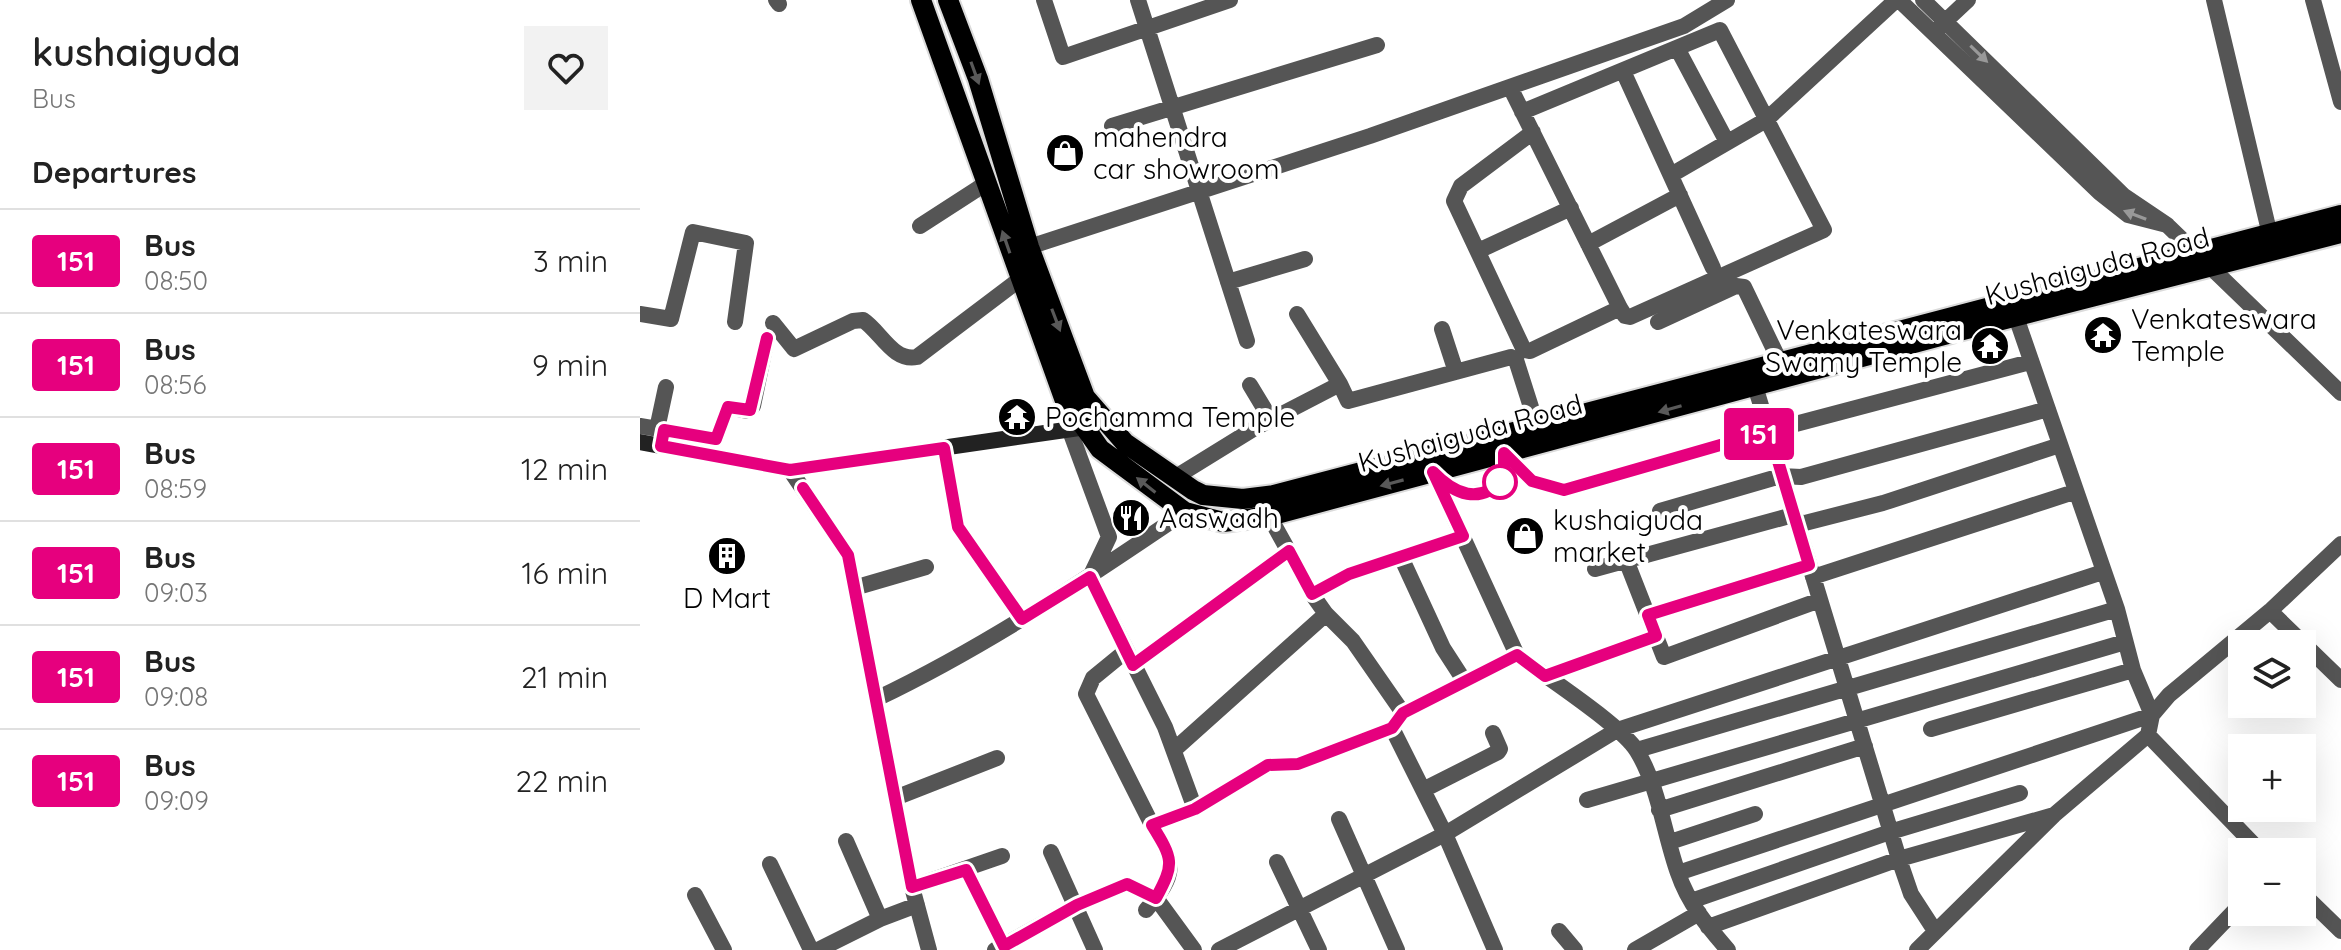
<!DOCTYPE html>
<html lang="en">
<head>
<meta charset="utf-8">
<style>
  body { margin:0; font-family:Quicksand,sans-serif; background:#f2f2f2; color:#222; height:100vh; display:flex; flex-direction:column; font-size:30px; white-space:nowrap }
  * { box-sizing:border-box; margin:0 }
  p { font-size:26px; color:#767676 }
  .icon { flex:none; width:44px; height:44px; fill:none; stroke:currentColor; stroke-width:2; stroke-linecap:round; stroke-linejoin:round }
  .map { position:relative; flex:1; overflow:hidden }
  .side { display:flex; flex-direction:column; background:#fff; width:640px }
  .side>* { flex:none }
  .badge { padding:0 16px; border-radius:6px; font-size:28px; line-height:52px }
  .tools { position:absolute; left:1588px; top:630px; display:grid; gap:16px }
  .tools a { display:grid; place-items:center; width:88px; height:88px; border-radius:0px; background:#fff; box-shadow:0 8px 32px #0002; font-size:40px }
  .map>.badge { position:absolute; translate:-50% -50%; box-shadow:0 0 0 4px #fff }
  h2 { padding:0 32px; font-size:30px; line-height:72px }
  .round { display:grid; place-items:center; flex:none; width:84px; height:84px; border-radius:0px; background:#f2f2f2 }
  .summary { display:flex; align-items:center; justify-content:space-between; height:136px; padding:0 32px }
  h1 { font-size:38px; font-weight:600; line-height:60px }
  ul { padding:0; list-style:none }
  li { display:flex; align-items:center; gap:24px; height:104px; padding:0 32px; border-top:2px solid #e0e0e0 }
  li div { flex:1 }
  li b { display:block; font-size:30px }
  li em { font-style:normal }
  li .badge { min-width:88px; font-weight:700; text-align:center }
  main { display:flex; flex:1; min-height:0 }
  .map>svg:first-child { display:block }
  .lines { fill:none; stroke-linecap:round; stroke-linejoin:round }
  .primary-casing { stroke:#dbdbdb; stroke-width:24 }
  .street { stroke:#555; stroke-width:16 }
  .secondary { stroke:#222; stroke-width:16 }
  .primary { stroke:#000; stroke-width:20 }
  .oneway { fill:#999 }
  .oneway2 { fill:#595959 }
  .line-casing { stroke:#fff; stroke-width:18 }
  .line { stroke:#e6007e; stroke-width:12 }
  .stop-dot { fill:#fff; stroke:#e6007e; stroke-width:4 }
  .labels { text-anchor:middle; stroke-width:8; stroke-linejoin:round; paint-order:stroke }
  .poi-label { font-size:28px; fill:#000; stroke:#fff; text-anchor:start }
  .street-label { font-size:28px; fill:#000; stroke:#fff }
</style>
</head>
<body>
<main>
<section class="side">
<div class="summary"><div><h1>kushaiguda</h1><p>Bus</p></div><a class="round"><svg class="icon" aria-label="heart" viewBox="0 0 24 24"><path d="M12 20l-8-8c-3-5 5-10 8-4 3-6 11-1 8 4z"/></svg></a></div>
<h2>Departures</h2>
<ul>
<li><span class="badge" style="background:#e6007e;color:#fff">151</span><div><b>Bus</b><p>08:50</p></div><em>3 min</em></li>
<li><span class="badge" style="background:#e6007e;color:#fff">151</span><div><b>Bus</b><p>08:56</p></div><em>9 min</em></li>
<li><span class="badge" style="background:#e6007e;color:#fff">151</span><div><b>Bus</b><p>08:59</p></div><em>12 min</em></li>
<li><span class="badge" style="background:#e6007e;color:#fff">151</span><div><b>Bus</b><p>09:03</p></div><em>16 min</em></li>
<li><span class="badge" style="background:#e6007e;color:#fff">151</span><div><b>Bus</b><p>09:08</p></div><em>21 min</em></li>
<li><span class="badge" style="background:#e6007e;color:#fff">151</span><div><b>Bus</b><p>09:09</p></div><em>22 min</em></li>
</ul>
</section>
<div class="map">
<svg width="1701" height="950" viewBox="0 0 1701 950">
  <rect width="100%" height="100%" fill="#fff"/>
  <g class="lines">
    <!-- primary casing -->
    <g class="primary-casing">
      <path id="primary" d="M281,0L424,398L460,449L545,512L583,522L629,516L1315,332L1701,233
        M308,0L338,79L389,247L445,397L485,443L553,490L563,495L603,499L634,495L1701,215"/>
    </g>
    <!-- street -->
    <path class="street" d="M136,0L139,4
      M404,0L423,57L590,0
      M498,0L607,341
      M1259,0L1460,193L1488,215L1527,225L1484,196L1283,0
      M1574,0L1630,235
      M1673,0L1701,102
      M1297,29L1328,0
      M1037,48L1087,142
      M983,71L1073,268
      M870,87L980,308L985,316L990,317L1184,230L1080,30L882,112
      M472,126L737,45
      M893,132L821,186L814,201L884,350L890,351L980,308
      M1031,175L1126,120L1256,0
      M1527,225L1701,393
      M280,226L345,184
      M948,244L1040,195
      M389,247L730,136L1044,26L1087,0
      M838,251L931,208
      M588,282L665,259
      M0,314L31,319L53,232L106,243L95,322
      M657,314L700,384
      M1018,322L1096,286L1104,287L1141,364
      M133,323L154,349L213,321L223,320C241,332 253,362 277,357L379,280
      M802,329L816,372
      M1112,376L1259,859L1271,894L1295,931
      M610,385L631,420
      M0,426L76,439L88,407L107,411L113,406L127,338
      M17,429L26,387
      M430,431L469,537L450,577L525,727L555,809
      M304,448L318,527L382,619
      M864,453L892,481L924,490L1129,431L1390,362
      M150,470L208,555L272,887L289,950
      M798,477C817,497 844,502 864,478V453
      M534,478L615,428L700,384L708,401L871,357L876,360L897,426
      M1020,511L1141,476L1161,477L1408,409
      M629,516L674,597L686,614L713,641L763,713
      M761,557L803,648L825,682
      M986,560L1024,657L1180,600
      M955,569L1153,515L1161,524L1243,503L1420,445
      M1173,577L1434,492
      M214,588L286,567
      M672,594L709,574L823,536
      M1630,611L1701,680
      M1008,615L1169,565
      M486,651L453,678L446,694L512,825
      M877,655C905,676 981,725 997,751C1019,787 1024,834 1038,873C1048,903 1068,927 1088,950
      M493,665L649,551
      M905,676L1016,636
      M236,699C345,647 445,580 545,512
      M1291,729L1493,670
      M534,750L686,614
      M997,750L1477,609
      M783,790L858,752L860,749L853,733
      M255,798L357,758
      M947,800L1485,642
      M1019,810L1225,746
      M699,819L757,950
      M206,841L240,919
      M1030,842L1115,814
      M411,852L455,950
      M1621,852L1508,735L1512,715L1529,695L1630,611L1701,544
      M637,862L679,950
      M130,864L171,950
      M326,870L366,950
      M1038,873L1512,715L1493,670L1477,609L1376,317
      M272,887L362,856
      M1662,893L1701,931
      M55,895L84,950
      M1051,901L1250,832L1380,793
      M506,910C537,874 536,864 512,825L555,809L628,765L658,764L752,728
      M1068,927L1259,859L1414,815
      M919,931L935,950
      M178,950L240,919L277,905
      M355,950L437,905L487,884L516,898L554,950
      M579,950L805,834L752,728L763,713L877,655L793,472
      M855,950L805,834L977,730L1463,572
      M995,950L1059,913
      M1277,950L1414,815L1508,735
      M1557,950L1602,903"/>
    <!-- secondary -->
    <path class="secondary" d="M0,442L150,470L453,426"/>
    <!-- primary -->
    <use href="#primary" class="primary"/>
  </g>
  <!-- one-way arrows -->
  <defs><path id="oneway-solid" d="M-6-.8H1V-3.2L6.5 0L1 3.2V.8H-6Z" transform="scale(2)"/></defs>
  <g class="oneway">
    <use href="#oneway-solid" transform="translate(1339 54) rotate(44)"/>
    <use href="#oneway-solid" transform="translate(1495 215) rotate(-159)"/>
  </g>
  <g class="oneway2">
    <use href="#oneway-solid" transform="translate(335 73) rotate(70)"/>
    <use href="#oneway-solid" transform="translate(366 242) rotate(-109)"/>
    <use href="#oneway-solid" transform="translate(416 320) rotate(69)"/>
    <use href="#oneway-solid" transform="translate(1030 409) rotate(164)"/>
    <use href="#oneway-solid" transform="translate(752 483) rotate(165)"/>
    <use href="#oneway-solid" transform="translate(506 485) rotate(-142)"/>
  </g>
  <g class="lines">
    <!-- line casing -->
    <g class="line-casing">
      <path id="line" d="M127,338L110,410L88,407L76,439L24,430L21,446L150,470L304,448L318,527L382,619L450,577L493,665L649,551L672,594L709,574L823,536L793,472C814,494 840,506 864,478V453L892,481L924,490L1129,431L1169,565L1008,615L1016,636L905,676L877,655L763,713L752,728L658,764L628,765L555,809L512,825C533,859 535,863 516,898L487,884L437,905L364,946L326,870L272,887L208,555L163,488"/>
    </g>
    <!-- line -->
    <use href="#line" class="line"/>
  </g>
  <!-- icons -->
  <defs>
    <g id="shop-disc" transform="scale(2)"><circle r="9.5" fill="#000" stroke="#fff"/><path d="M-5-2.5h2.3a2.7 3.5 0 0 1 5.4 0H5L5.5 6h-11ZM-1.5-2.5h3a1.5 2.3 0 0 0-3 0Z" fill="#fff"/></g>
    <g id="temple-disc" transform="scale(2)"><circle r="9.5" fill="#000" stroke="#fff"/><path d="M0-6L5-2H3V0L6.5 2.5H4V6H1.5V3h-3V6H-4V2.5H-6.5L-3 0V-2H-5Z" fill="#fff"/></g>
    <g id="restaurant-disc" transform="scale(2)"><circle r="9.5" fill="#000" stroke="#fff"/><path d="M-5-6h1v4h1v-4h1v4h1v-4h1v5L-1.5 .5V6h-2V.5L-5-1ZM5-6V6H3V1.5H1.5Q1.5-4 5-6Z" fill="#fff"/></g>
    <g id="building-disc" transform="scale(2)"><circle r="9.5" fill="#000" stroke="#fff"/><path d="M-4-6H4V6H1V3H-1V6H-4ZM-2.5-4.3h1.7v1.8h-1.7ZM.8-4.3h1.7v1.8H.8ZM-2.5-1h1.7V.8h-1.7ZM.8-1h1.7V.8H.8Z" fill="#fff"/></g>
  </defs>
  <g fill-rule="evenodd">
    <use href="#shop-disc" x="425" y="153"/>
    <use href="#temple-disc" x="1463" y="335"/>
    <use href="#temple-disc" x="1350" y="346"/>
    <use href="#temple-disc" x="377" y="417"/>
    <use href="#restaurant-disc" x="491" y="518"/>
    <use href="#shop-disc" x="885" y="536"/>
    <use href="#building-disc" x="87" y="556"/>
  </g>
  <!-- markers -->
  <circle class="stop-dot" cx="860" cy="482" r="16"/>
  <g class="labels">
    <!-- poi labels -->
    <g class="poi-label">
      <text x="453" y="147">mahendra<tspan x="453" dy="32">car showroom</tspan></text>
      <text x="1491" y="329">Venkateswara<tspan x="1491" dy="32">Temple</tspan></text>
      <text x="1322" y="340" text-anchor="end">Venkateswara<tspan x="1322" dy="32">Swamy Temple</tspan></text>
      <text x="405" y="427">Pochamma Temple</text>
      <text x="519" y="528">Aaswadh</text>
      <text x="913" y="530">kushaiguda<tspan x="913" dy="32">market</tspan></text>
      <text x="87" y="608" text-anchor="middle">D Mart</text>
    </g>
    <!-- street labels -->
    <g class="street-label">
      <text transform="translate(1457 266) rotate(-15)" y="10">Kushaiguda Road</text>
      <text transform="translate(830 433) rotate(-15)" y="10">Kushaiguda Road</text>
    </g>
  </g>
</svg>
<div class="tools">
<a><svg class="icon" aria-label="layers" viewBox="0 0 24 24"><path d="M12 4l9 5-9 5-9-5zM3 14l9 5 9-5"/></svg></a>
<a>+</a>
<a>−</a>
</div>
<b class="badge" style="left:1119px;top:434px;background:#e6007e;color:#fff">151</b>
</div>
</main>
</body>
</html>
